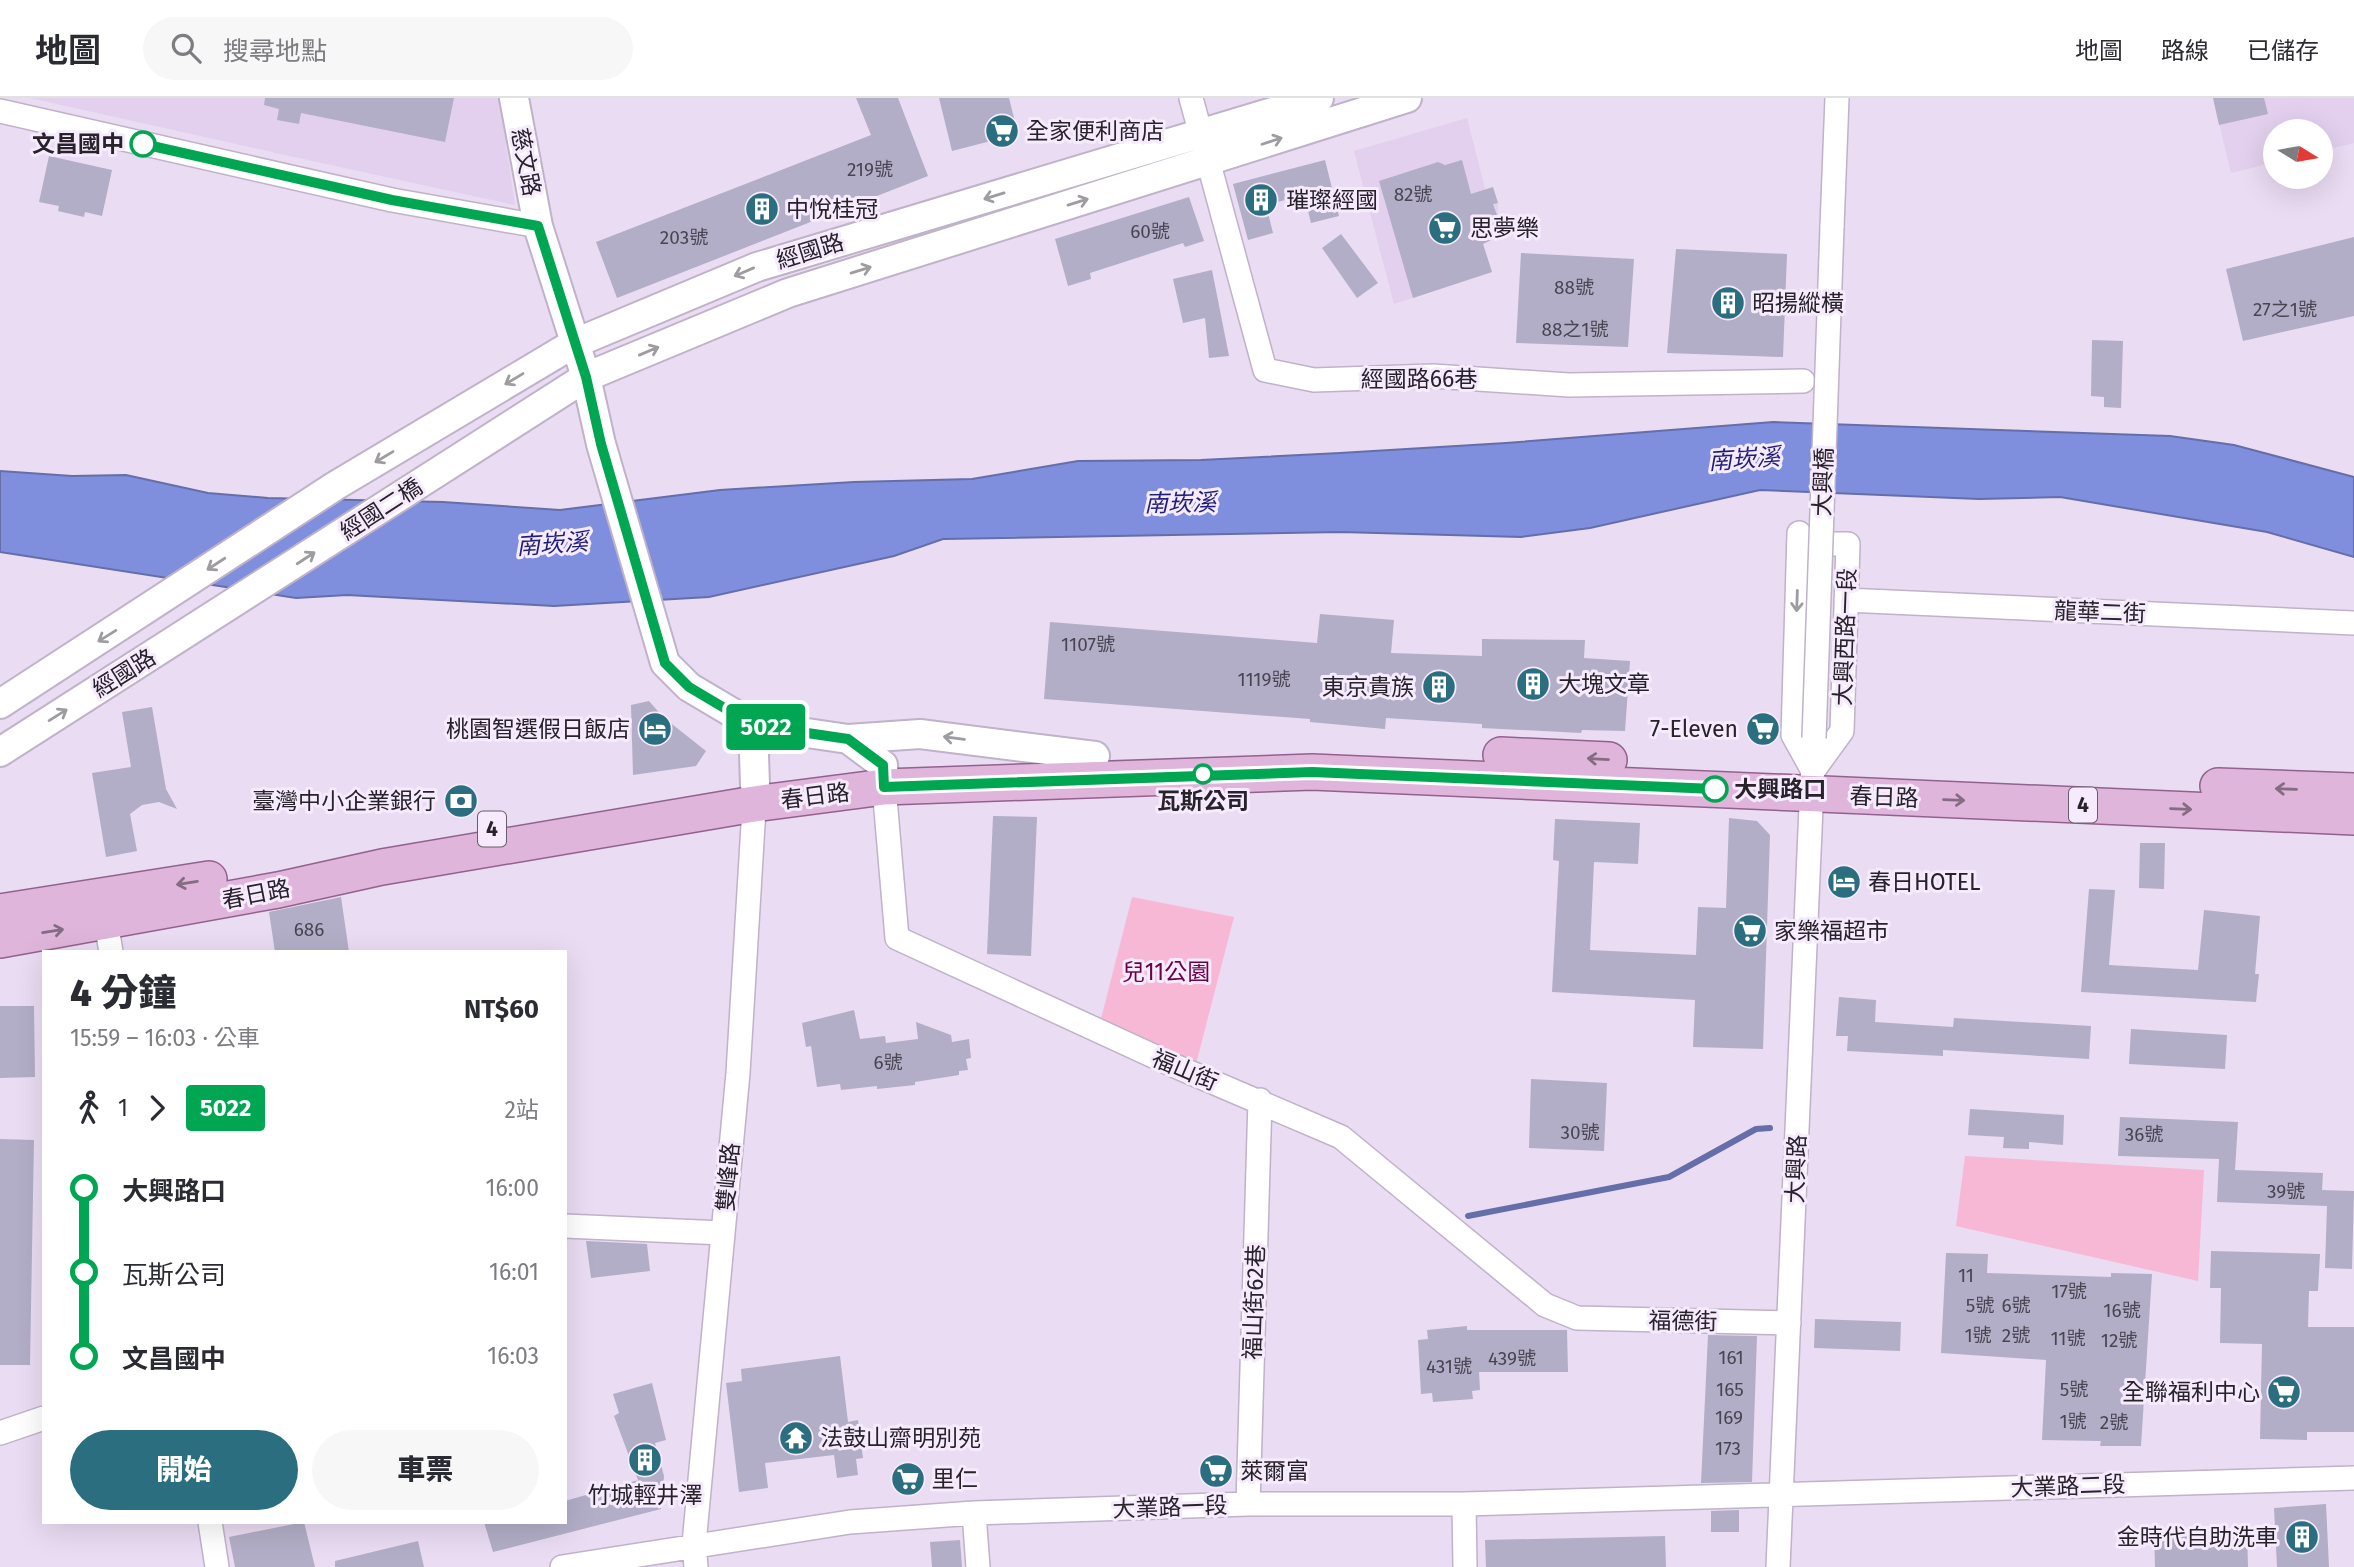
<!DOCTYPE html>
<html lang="zh-TW">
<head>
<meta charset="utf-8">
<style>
  body { margin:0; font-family:"Fira Sans","Noto Sans TC",sans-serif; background:#f7f7f7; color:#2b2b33; height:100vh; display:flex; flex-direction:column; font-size:26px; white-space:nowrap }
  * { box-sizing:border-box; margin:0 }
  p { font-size:23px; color:#7c7c81 }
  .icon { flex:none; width:38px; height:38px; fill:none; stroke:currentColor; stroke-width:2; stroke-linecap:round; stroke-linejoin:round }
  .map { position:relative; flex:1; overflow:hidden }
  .side { position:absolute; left:42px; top:852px; width:525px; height:574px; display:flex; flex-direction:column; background:#fff; border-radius:0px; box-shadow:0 7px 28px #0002 }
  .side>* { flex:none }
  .badge { padding:0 14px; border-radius:5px; font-size:24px; line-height:46px }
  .needle { width:46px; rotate:101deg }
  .tools { position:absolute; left:2263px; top:21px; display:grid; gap:14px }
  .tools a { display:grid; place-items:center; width:70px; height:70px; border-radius:50%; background:#fff; box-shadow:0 7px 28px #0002; font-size:35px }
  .map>.badge { position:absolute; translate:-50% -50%; box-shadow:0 0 0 4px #fff }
  .legs { display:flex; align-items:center; gap:10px; height:77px; padding:0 28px; font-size:23px }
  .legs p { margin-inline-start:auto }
  .headline { display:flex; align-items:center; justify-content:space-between; height:119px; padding:0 28px }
  h1 { font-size:38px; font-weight:800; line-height:52px }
  .action { display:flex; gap:14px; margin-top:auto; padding:14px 28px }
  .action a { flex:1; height:80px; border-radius:42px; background:#2a6e7f; color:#fff; font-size:28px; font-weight:800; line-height:80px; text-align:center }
  .action a+a { background:#f7f7f7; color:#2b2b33 }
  ul { padding:0 28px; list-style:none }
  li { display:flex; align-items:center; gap:24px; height:84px; font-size:26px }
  li i { display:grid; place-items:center; width:10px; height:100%; margin:0 9px; background:currentColor }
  li i::after { content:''; width:18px; height:18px; margin:-9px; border:5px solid; border-radius:50%; background:#fff }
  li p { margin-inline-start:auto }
  li:first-child i { background:linear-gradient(#0000 50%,currentColor 0) }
  li:last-child i { background:linear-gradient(currentColor 50%,#0000 0) }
  header { display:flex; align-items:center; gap:42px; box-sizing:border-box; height:98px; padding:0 35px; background:#fff; border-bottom:2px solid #e1e1e2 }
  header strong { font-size:33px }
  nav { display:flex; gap:38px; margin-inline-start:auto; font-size:24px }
  .search { width:490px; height:63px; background:#f7f7f7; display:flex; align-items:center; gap:18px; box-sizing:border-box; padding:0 24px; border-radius:38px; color:#7c7c81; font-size:26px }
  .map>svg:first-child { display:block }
  .built { fill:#e2d0ee }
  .green { fill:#f7b8d5 }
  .water { fill:#7f8fde; stroke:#656ea8; stroke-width:2 }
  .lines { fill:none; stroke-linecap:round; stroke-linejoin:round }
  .stream { stroke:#656ea8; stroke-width:6 }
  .building { fill:#b2aec7 }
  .minor-casing { stroke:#bfb2c9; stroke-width:26 }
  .tertiary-casing { stroke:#bfb2c9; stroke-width:32 }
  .primary-casing { stroke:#92628e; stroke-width:38 }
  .minor { stroke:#fff; stroke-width:23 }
  .tertiary { stroke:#fff; stroke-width:28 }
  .primary { stroke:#e0b5db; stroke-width:35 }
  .minor-bridge-casing { stroke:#bfb2c9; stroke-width:26; stroke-linecap:butt }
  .minor-bridge { stroke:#fff; stroke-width:23 }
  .oneway { stroke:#9e9ca0 }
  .oneway2 { stroke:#846c83 }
  .line-1-casing { stroke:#fff; stroke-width:16 }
  .line-1 { stroke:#00a651; stroke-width:10 }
  .stop-1-dot { fill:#fff; stroke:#00a651; stroke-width:3.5 }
  .labels { text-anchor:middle; stroke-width:6; stroke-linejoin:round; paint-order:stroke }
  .number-label { font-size:19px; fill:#4a4552 }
  .shield { fill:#f6eafd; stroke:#665e6a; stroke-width:2 }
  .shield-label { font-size:21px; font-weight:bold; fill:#28222b }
  .poi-label { font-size:23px; fill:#28222b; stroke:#f6eafd; text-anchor:start }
  .stop-label { font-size:23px; font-weight:bold; fill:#28222b; stroke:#f6eafd; text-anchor:end }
  .street-label { font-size:23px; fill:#28222b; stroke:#f6eafd }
  .park-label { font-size:23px; fill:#6d0046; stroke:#f6eafd }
  .water-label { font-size:24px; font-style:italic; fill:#1f1f7a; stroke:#f6eafd }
</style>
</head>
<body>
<header>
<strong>地圖</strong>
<div class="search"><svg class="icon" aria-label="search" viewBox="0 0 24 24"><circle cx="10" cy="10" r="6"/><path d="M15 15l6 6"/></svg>搜尋地點</div>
<nav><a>地圖</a><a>路線</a><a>已儲存</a></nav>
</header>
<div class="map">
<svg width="2354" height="1469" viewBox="0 0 2354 1469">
  <rect width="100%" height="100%" fill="#eadcf3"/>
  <!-- built -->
  <path class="built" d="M30,0H499L515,107L285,57Z
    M2213,0H2354V45L2321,53L2320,33H2275V64L2231,75Z
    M1467,20L1485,91L1498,105L1497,139L1483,146L1492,174L1394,206L1354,53Z"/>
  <!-- green -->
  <path class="green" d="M1132,799L1234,819L1196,966L1101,921Z
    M1965,1058L2204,1072L2198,1183L1956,1128Z"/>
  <!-- water -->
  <path class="water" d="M1773,324L2170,338L2234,347L2354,379V459L2267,434L2060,399L1979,401L1760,392L1590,430L1521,439L1341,434L943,441L894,458L709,499L554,508L347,497L296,500L0,454V373L72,378L126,377L208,395L268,400L443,404L560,412L720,392L854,384L972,381L1078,363L1201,362L1340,355L1506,345Z"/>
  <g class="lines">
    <!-- stream -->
    <path class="stream" d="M1468,1118L1669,1079L1756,1031L1770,1030"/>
  </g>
  <!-- building -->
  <path class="building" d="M265,0H454L445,44L301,15L299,26L277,22L279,11L264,7Z
    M856,0H898L928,78L617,200L596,144L871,37Z
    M939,0H1009L1018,36L952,53Z
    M2213,0H2264L2268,16L2219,27Z
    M49,58L112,72L102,118L85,114L84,119L58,113L59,108L39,104Z
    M1325,62L1339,118L1311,125L1304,97L1266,107L1273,135L1248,142L1233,86Z
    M1462,62L1471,96L1493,89L1498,105L1493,106L1498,120L1497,139L1483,146L1492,174L1413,200L1379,83L1438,64L1445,67Z
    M1189,99L1204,143L1185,149L1183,145L1090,175L1091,181L1068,188L1055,141Z
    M1341,136L1378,185L1357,200L1322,150Z
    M2354,139V218L2243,243L2226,171Z
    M1676,151L1787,156L1783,259L1667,255Z
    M1521,155L1634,161L1628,249L1516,245Z
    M1212,172L1229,258L1209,260L1205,220L1183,225L1173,181Z
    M2092,242L2123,243L2121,310L2104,309V299L2091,298Z
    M1320,516L1394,522L1391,555L1482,558V541L1585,542L1584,560L1630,563L1625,633L1582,632L1581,635L1482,630V626L1386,620L1385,631L1310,624V621L1044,601L1050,524L1317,545Z
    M649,603L663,619L706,653L696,668L633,677L631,607Z
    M152,609L166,691L177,711L159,704L142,707L130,716L137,753L106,759L92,675L131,669L122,614Z
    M993,718L1037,719L1031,858L987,856Z
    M1729,720L1757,723L1770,737L1763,951L1693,949L1695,902L1552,894L1559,763L1553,762L1555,721L1640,725L1638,766L1594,764L1590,852L1696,857L1698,809L1726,810Z
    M2140,745H2165L2164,791L2139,790Z
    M2089,791L2115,792L2109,867L2198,872L2204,812L2260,818L2255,876H2259L2256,904L2081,894Z
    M341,799L349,854H275L269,814Z
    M1839,899L1876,902L1875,924L1953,929L1954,920L2091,928L2089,961L1943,952V958L1847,953L1848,938H1836Z
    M0,908H34L35,979L0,980Z
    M854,912L860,941L885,938L886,945L918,941L916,924L951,937L952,944L969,941L971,960L966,961L968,972L959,973V977L915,984V987L877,991V988L841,992L840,986L817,989L811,948L806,949L802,925Z
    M2131,931L2227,937L2225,971L2129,966Z
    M1531,981L1607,985L1604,1053L1529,1050Z
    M1970,1011L2064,1017L2063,1047L2029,1044V1051L2003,1050L2004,1039L1968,1037Z
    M2120,1019L2238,1024L2235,1072L2323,1075L2322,1092L2354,1093L2352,1171L2325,1170L2327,1108L2217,1104L2219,1061L2118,1058Z
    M0,1041L34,1042L30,1267H0Z
    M586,1143L647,1146L650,1173L591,1180Z
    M2211,1153L2320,1156L2318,1193H2309L2308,1229H2354V1334H2307V1342L2260,1341L2262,1246L2220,1245L2221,1190H2210Z
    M1946,1155L1988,1156L1987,1175L2111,1179V1175L2152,1176L2141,1348H2100L2101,1343L2042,1342L2046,1262L1941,1255Z
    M1815,1221L1901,1224L1900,1253L1814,1250Z
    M1467,1228V1232H1567L1568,1274H1479L1480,1292L1472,1293L1473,1301L1433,1304L1432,1295L1421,1296L1418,1242L1428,1241L1427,1232Z
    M1708,1237L1757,1238L1752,1384L1701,1385Z
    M840,1258L848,1324L858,1322L863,1360L856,1361L858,1377L837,1380L834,1357L765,1365L768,1390L739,1394L726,1285L742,1283L741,1271Z
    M652,1285L666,1342L655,1345L664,1378L661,1411L493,1454L484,1424H565V1403L638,1382L614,1318L619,1315L613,1296Z
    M2326,1406L2329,1469H2277L2274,1410Z
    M1739,1412V1434H1711V1413Z
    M304,1424L315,1469H235L229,1439Z
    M2154,1433H2247L2248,1469H2155Z
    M1665,1438L1666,1469H1486L1485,1442Z
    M960,1442L962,1469H932L930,1444Z
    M418,1443L424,1469H335V1463Z"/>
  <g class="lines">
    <!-- minor casing -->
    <g class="minor-casing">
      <path id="minor" d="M1191,0L1265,272L1314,282L1433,278L1569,287L1803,283
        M0,13L392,102L538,128
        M1832,129L1837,0
        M1799,446H1848L1842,633L1813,673L1793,637L1799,435
        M1846,502L2354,525
        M884,689L897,840L1175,968L1341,1039L1545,1207L1577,1220L1789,1225
        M104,812L111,854
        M565,1128L723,1135
        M0,1335L44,1320
        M1248,1406L1260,1002
        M1464,1406L1465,1469
        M974,1415L978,1469
        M210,1424L217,1469
        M562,1469L850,1424L974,1415L1248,1406H1464L2354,1380
        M696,1469L694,1446L738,975L755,694
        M1778,1469L1814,640"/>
    </g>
    <!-- tertiary casing -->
    <g class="tertiary-casing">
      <path id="tertiary" d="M514,0L538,128L586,279L601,346L665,565L689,589L753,627L848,641L883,667L884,689
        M0,606L335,388L573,246L757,169L1319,0
        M753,627L755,687
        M848,641L920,636L1095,658
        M0,654L586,279L788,195L1407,0"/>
    </g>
    <!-- primary casing -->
    <g class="primary-casing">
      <path id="primary" d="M1501,657L1609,662
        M2218,688L2354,693
        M0,814L209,781
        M0,842L278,792L382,769L754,706L884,689L1312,674L2354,719"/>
    </g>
    <!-- minor -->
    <use href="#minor" class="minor"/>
    <!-- tertiary -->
    <use href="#tertiary" class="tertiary"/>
    <!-- primary -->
    <use href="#primary" class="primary"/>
    <!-- minor-bridge casing -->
    <g class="minor-bridge-casing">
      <path id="minor-bridge" d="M1814,640L1832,129"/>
    </g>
    <!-- minor-bridge -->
    <use href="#minor-bridge" class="minor-bridge"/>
  </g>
  <!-- one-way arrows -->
  <defs><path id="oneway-shaft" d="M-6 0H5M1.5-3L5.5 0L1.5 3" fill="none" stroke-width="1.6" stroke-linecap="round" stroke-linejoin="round" transform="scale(1.75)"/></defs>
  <g class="oneway">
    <use href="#oneway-shaft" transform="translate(1272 43) rotate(-18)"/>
    <use href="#oneway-shaft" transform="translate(994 98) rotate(163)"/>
    <use href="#oneway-shaft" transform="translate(1078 104) rotate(-17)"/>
    <use href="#oneway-shaft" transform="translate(861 172) rotate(-17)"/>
    <use href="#oneway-shaft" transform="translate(744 174) rotate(157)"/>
    <use href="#oneway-shaft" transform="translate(649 253) rotate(-23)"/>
    <use href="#oneway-shaft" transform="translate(514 281) rotate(149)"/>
    <use href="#oneway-shaft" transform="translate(384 359) rotate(149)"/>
    <use href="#oneway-shaft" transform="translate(306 460) rotate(-33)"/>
    <use href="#oneway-shaft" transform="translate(216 466) rotate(147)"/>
    <use href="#oneway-shaft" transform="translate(1797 503) rotate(92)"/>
    <use href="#oneway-shaft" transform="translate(107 538) rotate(148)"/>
    <use href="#oneway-shaft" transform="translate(58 617) rotate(-32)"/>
    <use href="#oneway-shaft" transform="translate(954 640) rotate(-173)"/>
  </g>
  <g class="oneway2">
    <use href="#oneway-shaft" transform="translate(1598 661) rotate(-177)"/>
    <use href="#oneway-shaft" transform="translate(2286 691) rotate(-178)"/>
    <use href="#oneway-shaft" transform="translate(1954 702) rotate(2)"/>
    <use href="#oneway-shaft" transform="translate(2181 711) rotate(2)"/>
    <use href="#oneway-shaft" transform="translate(187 785) rotate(171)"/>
    <use href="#oneway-shaft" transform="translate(53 833) rotate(-9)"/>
  </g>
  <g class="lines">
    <!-- line-1 casing -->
    <g class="line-1-casing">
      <path id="line-1" d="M143,46L392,102L538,128L586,279L601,346L665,565L689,589L753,627L848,641L883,667L884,689L1312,674L1715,691"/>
    </g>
    <!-- line-1 -->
    <use href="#line-1" class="line-1"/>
  </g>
  <!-- icons -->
  <defs>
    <g id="supermarket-disc" transform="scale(1.75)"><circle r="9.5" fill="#2a6e7f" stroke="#f6eafd"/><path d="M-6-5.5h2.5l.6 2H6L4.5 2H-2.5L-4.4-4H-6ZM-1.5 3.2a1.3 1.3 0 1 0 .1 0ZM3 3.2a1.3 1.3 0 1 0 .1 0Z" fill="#fff"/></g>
    <g id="building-disc" transform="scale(1.75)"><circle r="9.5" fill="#2a6e7f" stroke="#f6eafd"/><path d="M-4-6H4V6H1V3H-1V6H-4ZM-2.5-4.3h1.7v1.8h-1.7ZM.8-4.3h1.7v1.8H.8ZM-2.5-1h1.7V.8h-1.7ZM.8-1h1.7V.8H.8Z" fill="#fff"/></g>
    <g id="hotel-disc" transform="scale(1.75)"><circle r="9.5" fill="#2a6e7f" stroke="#f6eafd"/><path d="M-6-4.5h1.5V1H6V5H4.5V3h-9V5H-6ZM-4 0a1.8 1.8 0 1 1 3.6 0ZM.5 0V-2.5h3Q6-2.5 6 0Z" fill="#fff"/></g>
    <g id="bank-disc" transform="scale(1.75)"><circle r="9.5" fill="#2a6e7f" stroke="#f6eafd"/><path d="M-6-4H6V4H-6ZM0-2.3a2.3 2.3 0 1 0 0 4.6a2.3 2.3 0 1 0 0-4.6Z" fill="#fff"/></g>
    <g id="temple-disc" transform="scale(1.75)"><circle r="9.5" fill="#2a6e7f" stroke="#f6eafd"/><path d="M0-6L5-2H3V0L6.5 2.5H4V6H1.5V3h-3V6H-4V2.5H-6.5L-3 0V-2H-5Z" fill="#fff"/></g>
  </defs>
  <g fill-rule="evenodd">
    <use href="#supermarket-disc" x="1002" y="33"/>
    <use href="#building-disc" x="1261" y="102"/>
    <use href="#building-disc" x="762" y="111"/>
    <use href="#supermarket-disc" x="1445" y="130"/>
    <use href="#building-disc" x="1728" y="205"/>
    <use href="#building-disc" x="1533" y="586"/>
    <use href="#building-disc" x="1439" y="589"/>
    <use href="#hotel-disc" x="655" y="631"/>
    <use href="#supermarket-disc" x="1763" y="631"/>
    <use href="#bank-disc" x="461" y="703"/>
    <use href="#hotel-disc" x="1844" y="784"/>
    <use href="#supermarket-disc" x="1750" y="833"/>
    <use href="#supermarket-disc" x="2284" y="1294"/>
    <use href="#temple-disc" x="796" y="1340"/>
    <use href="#building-disc" x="645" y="1362"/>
    <use href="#supermarket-disc" x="1216" y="1373"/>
    <use href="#supermarket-disc" x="908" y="1381"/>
    <use href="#building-disc" x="2302" y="1439"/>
  </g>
  <!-- markers -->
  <g class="stop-1-dot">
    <circle cx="143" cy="46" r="12"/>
    <circle cx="1203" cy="676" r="9"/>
    <circle cx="1715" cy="691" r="12"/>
  </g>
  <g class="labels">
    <!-- number labels -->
    <g class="number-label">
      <text x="870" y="78">219號</text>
      <text x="1413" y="103">82號</text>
      <text x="1150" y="140">60號</text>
      <text x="684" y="146">203號</text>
      <text x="1574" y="196">88號</text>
      <text x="2285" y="218">27之1號</text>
      <text x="1575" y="238">88之1號</text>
      <text x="1088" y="553">1107號</text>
      <text x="1264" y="588">1119號</text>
      <text x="309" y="838">686</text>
      <text x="888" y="971">6號</text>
      <text x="1580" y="1041">30號</text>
      <text x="2144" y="1043">36號</text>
      <text x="2286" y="1100">39號</text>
      <text x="1966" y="1184">11</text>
      <text x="2069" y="1200">17號</text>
      <text x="1980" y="1214">5號</text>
      <text x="2016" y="1214">6號</text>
      <text x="2122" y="1219">16號</text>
      <text x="1978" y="1244">1號</text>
      <text x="2016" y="1244">2號</text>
      <text x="2068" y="1247">11號</text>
      <text x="2119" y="1249">12號</text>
      <text x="1731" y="1266">161</text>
      <text x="1512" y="1267">439號</text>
      <text x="1449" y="1275">431號</text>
      <text x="1730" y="1298">165</text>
      <text x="2074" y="1298">5號</text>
      <text x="1729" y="1326">169</text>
      <text x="2073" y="1330">1號</text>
      <text x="2114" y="1331">2號</text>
      <text x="1728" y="1357">173</text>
    </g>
    <!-- shield labels -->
    <g class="shield">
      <rect x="2069" y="689.5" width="28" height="35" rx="5"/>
      <rect x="478" y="713.5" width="28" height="35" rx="5"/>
    </g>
    <g class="shield-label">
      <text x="2083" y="714">4</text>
      <text x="492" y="738">4</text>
    </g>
    <!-- poi labels -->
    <g class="poi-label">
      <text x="1026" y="41">全家便利商店</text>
      <text x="1286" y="110">璀璨經國</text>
      <text x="786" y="119">中悅桂冠</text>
      <text x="1470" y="138">思夢樂</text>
      <text x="1752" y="213">昭揚縱橫</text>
      <text x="1558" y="594">大塊文章</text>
      <text x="1414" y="597" text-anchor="end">東京貴族</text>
      <text x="630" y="639" text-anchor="end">桃園智選假日飯店</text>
      <text x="1738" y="639" text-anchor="end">7-Eleven</text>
      <text x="436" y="711" text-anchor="end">臺灣中小企業銀行</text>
      <text x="1868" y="792">春日HOTEL</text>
      <text x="1774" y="841">家樂福超市</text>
      <text x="2260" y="1302" text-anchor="end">全聯福利中心</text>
      <text x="820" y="1348">法鼓山齋明別苑</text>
      <text x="1240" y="1381">萊爾富</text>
      <text x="932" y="1389">里仁</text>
      <text x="645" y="1405" text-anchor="middle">竹城輕井澤</text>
      <text x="2278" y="1447" text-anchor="end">金時代自助洗車</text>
    </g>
    <!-- stop labels -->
    <g class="stop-label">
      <text x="124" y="54">文昌國中</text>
      <text x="1734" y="699" text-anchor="start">大興路口</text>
      <text x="1203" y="711" text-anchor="middle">瓦斯公司</text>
    </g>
    <!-- street labels -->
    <g class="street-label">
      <text transform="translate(526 64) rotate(79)" y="8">慈文路</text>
      <text transform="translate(810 153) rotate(-17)" y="8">經國路</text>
      <text x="1419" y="289">經國路66巷</text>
      <text transform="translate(1823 384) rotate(-88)" y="8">大興橋</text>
      <text transform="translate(381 411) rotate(-33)" y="8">經國二橋</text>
      <text transform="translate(2100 514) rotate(2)" y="8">龍華二街</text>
      <text transform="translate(1845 539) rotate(-88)" y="8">大興西路一段</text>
      <text transform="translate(124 575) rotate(-32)" y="8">經國路</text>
      <text transform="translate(815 698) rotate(-7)" y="8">春日路</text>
      <text transform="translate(1884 699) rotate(2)" y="8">春日路</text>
      <text transform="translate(256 796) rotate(-11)" y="8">春日路</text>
      <text transform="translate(1185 972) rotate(23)" y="8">福山街</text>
      <text transform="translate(1796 1071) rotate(-88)" y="8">大興路</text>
      <text transform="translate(728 1079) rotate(-85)" y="8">雙峰路</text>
      <text transform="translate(1254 1204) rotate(-88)" y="8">福山街62巷</text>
      <text transform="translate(1683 1223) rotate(1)" y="8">福德街</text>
      <text transform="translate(2068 1388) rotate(-2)" y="8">大業路二段</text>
      <text transform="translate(1170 1409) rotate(-2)" y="8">大業路一段</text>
    </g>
    <!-- park labels -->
    <g class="park-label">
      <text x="1166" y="882">兒11公園</text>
    </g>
    <!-- water labels -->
    <g class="water-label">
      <text transform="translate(1744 361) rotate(-4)" y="8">南崁溪</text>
      <text transform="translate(1180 405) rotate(-1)" y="8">南崁溪</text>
      <text transform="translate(552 446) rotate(-4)" y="8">南崁溪</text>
    </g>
  </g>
</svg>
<div class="tools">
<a><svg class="needle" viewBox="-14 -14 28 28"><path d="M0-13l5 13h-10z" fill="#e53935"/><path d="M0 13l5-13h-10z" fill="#7c7c81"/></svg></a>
</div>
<b class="badge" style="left:766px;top:629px;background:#00a651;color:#fff">5022</b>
<section class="side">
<div class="headline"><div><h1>4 分鐘</h1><p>15:59 – 16:03 · 公車</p></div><b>NT$60</b></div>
<div class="legs"><svg class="icon" aria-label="walk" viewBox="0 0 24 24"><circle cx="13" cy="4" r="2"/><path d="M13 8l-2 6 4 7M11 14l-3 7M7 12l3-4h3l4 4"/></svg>1<svg class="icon" aria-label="forward" viewBox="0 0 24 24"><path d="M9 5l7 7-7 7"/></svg><b class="badge" style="background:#00a651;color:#fff">5022</b><p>2站</p></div>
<ul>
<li><i style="color:#00a651"></i><b>大興路口</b><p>16:00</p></li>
<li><i style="color:#00a651"></i><span>瓦斯公司</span><p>16:01</p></li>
<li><i style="color:#00a651"></i><b>文昌國中</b><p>16:03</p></li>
</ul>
<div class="action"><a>開始</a><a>車票</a></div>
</section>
</div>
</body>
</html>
